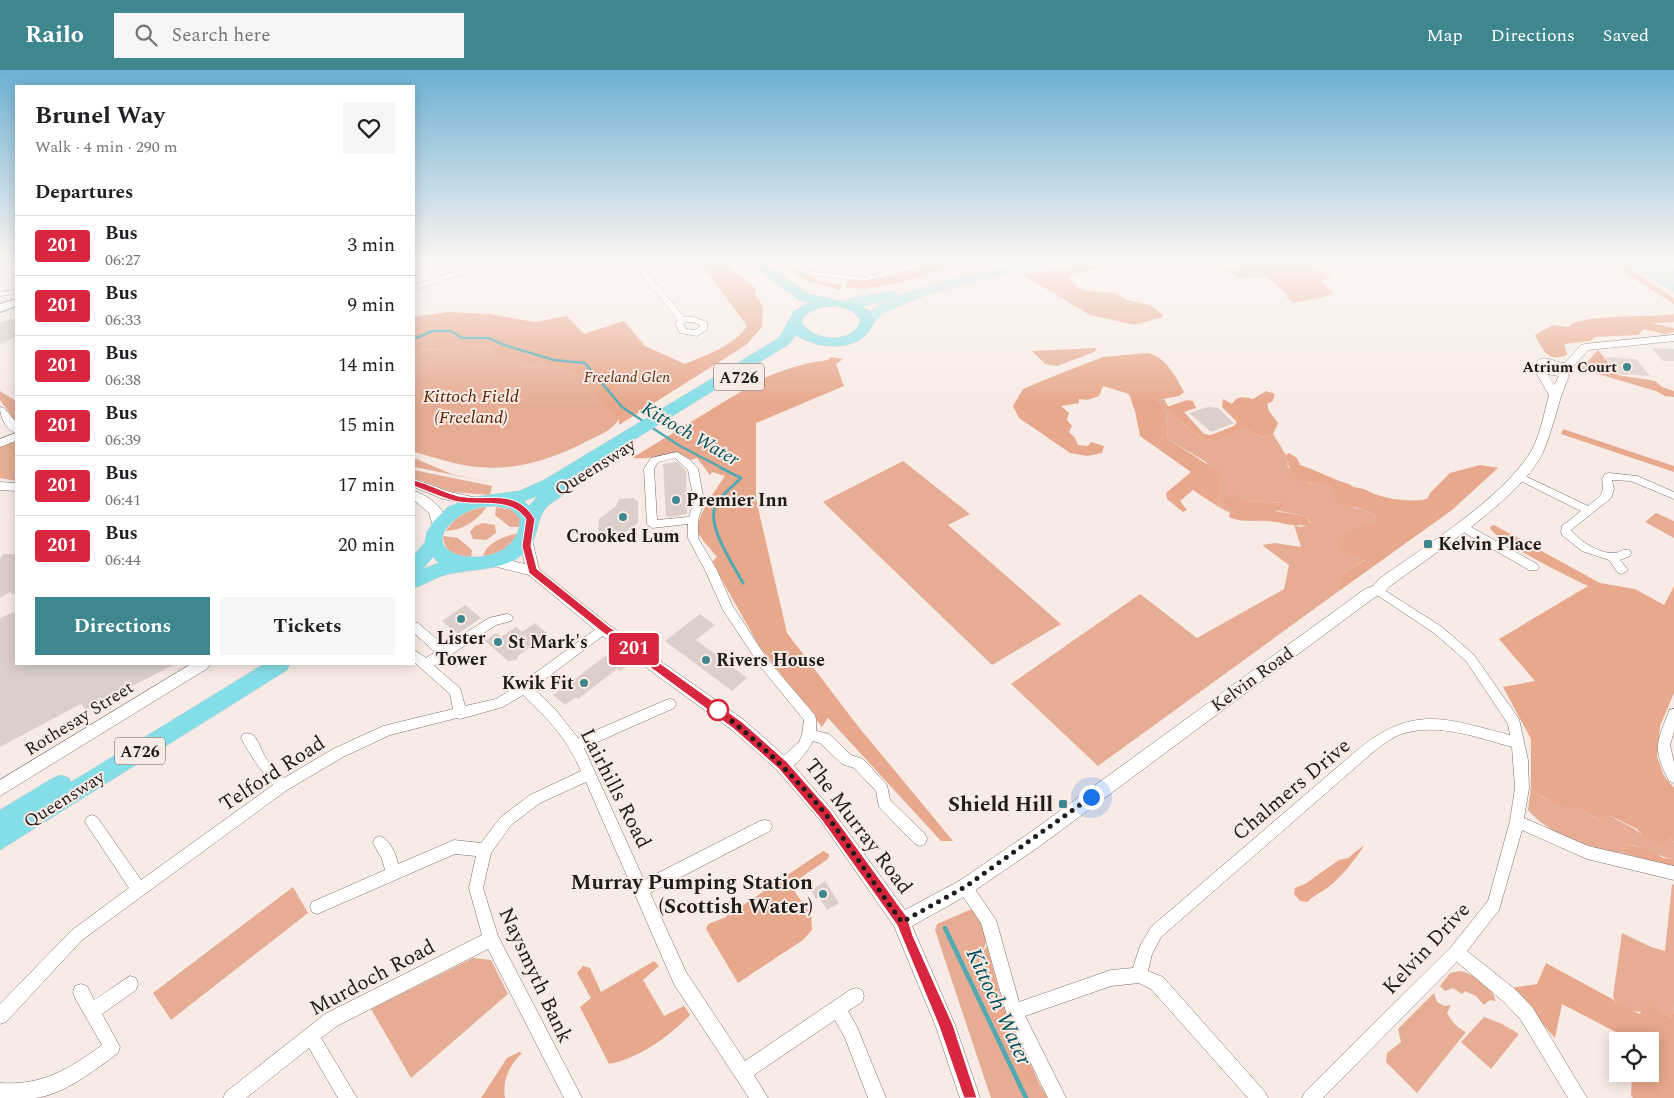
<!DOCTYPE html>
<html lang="en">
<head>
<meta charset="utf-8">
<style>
  body { margin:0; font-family:Spectral,serif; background:#f6f6f6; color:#202124; height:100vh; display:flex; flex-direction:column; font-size:19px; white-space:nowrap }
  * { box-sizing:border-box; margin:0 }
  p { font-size:16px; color:#757577 }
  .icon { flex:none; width:28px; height:28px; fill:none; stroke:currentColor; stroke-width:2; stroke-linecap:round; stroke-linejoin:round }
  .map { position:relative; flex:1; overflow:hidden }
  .details { position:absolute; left:15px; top:15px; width:400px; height:580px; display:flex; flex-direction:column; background:#fff; border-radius:0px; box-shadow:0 2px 12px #0003 }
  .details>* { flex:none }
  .badge { padding:0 10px; border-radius:4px; font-size:18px; line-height:32px }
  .tools { position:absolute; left:1609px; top:962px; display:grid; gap:10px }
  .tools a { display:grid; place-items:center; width:50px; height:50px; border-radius:0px; background:#fff; box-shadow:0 2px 12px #0003; font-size:25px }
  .you { position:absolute; width:25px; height:25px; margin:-12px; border:4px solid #fff; border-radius:50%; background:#1a73e8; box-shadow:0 0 0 8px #1a73e833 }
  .map>.badge { position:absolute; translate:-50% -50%; box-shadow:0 0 0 2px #fff }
  h2 { padding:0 20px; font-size:19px; line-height:45px }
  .round { display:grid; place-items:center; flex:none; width:52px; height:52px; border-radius:0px; background:#f6f6f6 }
  .headline { display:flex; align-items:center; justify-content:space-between; height:85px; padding:0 20px }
  h1 { font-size:24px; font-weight:700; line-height:38px }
  .button { display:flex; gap:10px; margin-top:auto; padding:10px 20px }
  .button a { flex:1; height:58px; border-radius:0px; background:#3f878e; color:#fff; font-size:20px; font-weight:700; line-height:58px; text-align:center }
  .button a+a { background:#f6f6f6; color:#202124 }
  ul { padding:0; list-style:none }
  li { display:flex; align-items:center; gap:15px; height:60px; padding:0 20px; border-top:1px solid #e0e0e0 }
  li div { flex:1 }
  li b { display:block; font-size:19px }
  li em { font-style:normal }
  li .badge { min-width:55px; font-weight:700; text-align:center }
  header { display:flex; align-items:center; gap:30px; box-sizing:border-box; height:70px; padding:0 25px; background:#3f878e; color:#fff }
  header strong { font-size:24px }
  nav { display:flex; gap:28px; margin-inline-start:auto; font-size:18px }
  .search { width:350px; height:45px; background:#f6f6f6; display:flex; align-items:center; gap:12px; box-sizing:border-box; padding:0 18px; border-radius:0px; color:#757577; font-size:19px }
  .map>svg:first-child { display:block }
  .green { fill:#e6ad94 }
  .forest { fill:#e7a88c }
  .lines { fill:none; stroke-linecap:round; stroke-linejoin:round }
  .stream-far2 { stroke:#53a9b2; stroke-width:2.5 }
  .stream-far1 { stroke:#53a9b2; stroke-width:3 }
  .stream { stroke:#53a9b2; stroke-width:4.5 }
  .building { fill:#dccfc9 }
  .minor-casing { stroke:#7b706b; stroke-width:1 }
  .tertiary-casing { stroke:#7b706b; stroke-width:1 }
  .secondary-casing { stroke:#7b706b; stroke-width:2 }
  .primary-casing { stroke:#cecdcd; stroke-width:1 }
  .trunk-casing { stroke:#cecdcd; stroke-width:1 }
  .minor { fill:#fff; fill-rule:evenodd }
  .tertiary { fill:#fff; fill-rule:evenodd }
  .secondary { fill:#fff; fill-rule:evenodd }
  .primary { fill:#a3e6ed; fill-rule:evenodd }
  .trunk { fill:#84dee7; fill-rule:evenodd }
  .line { fill:#d7263d; stroke:#fff }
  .walk { stroke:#201c1a; stroke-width:5; stroke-dasharray:0 9 }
  .poi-dot { fill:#3f878e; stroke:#f8ebe5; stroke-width:2 }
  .stop-dot { fill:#fff; stroke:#d7263d; stroke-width:2.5 }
  .labels { text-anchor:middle; stroke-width:4; stroke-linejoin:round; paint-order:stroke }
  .far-poi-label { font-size:15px; font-weight:bold; fill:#201c1a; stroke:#f8ebe5; text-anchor:end }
  .far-park-label { font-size:15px; font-style:italic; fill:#5b2303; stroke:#f8ebe5 }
  .shield { fill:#f8ebe5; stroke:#615a57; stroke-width:1 }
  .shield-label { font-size:16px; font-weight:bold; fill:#201c1a }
  .park-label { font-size:18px; font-style:italic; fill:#5b2303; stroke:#f8ebe5 }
  .street-label { font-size:18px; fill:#201c1a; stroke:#f8ebe5 }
  .poi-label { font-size:18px; font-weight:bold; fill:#201c1a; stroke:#f8ebe5; text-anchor:start }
  .water-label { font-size:19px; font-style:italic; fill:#005259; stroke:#f8ebe5 }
  .near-street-label { font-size:21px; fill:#201c1a; stroke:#f8ebe5 }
  .near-poi-label { font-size:21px; font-weight:bold; fill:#201c1a; stroke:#f8ebe5; text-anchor:end }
  .near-water-label { font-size:22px; font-style:italic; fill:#005259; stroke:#f8ebe5 }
</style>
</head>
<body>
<header>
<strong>Railo</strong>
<div class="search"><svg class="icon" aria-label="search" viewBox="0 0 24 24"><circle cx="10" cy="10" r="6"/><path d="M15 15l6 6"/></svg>Search here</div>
<nav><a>Map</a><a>Directions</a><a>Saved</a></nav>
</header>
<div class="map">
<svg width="1674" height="1028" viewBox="0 0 1674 1028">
  <rect width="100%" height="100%" fill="#f8ebe5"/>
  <!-- green -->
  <path class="green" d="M1280,191H1312L1313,196L1332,208L1319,211L1334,223L1325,227L1293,233L1286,227L1289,226L1267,207L1238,208L1225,199Z
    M478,274L487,276L498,287H509L526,297C579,285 583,322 620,347C614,360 599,365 587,371C554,389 515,401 477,397C456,395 434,387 414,382V286L427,278L449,281Z
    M1097,278L1094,282L1057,296L1045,294L1032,281Z
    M0,321L16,331V352L0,330Z
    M1164,329L1173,345L1204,370L1218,368L1245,359L1262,367L1273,364L1286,385L1288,397L1309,413L1331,417L1355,438L1362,439L1376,446L1373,453L1366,456V489C1354,497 1334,504 1339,521L1098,696L1011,614L1140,524L1197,568L1284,519L1289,495L1262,475L1275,473L1301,477L1294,455L1301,457L1311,453L1305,446L1274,440L1281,433L1247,431L1224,435L1231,439L1230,443L1217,436L1221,413L1206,392L1168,369L1166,343L1158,330Z
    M16,370V411L0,408V376Z
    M414,388L452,404L489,412L414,397Z
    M903,391L970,444L948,455L1061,554L992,595L823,432Z
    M414,400L492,416L490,425L452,422L414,408Z
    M487,436C479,449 465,460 446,461C456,445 470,440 487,436Z
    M496,437L513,440L522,448L520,457H510L495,445Z
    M1656,443L1674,451V468L1645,452Z
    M483,453L495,455L496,463L486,470L473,469L470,462L475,456Z
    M521,463C514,477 499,485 483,486C486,472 509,464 521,463Z
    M443,466L458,468L472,480L471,489C456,487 444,482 443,466Z
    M1531,716C1547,735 1560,734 1581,738C1590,747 1598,751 1611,746C1622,754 1634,756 1643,766L1670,768L1674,772V789C1659,788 1643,776 1625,774L1622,783C1589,778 1549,765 1528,740Z
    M1672,814L1674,815V937L1671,948L1659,939C1642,943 1632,944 1616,934L1613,926L1622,863L1651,877L1665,881Z
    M293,817L308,843L171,950L153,923Z
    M974,838C986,864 993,867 976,892L1028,1015H1040L1048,1028H991L935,860L937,854Z
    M473,888L491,890L508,924L411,1008L371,939Z
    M1460,901C1474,904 1492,917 1496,931L1490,930L1484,935L1476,926L1465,921L1462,924L1453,918L1445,921L1440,916L1450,903Z
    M1434,923L1437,932L1444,936L1451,935L1447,943C1452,952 1457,958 1466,962L1417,1023L1386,992L1387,983L1401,972L1398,959Z
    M1484,947L1502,954L1519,964L1491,999L1461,972Z"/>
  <!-- forest -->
  <path class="forest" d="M699,191H722L756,219L755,224L763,237L762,257L746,275L619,355V347C583,322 578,285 526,297L509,287H498L487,276L478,274L449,281L427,278L414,286V247L448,242L490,244L534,252L567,246L584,264L624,251L645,276L685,294C708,284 733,277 747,256Z
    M771,191H790V199L814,206L816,211L842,215L840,220L808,211Z
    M947,191H969L950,195L947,199C919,206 872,224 845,217L848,210L883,208Z
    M1606,191H1626L1631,194L1628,198L1674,228V234Z
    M1094,194L1098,197L1096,200L1072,204L1069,207L1078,218L1085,221L1115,223L1127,230L1150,235L1163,245L1162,247L1135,255L1090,245L1023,205Z
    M1674,244V252L1651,253L1674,258V262L1663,264L1644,259L1638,265L1595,267L1590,271L1564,274L1567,285C1547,293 1543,280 1535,265L1553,255L1569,257C1579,243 1653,248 1674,244Z
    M1598,280L1618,305L1655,311L1662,317L1674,321V327L1665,326L1656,321L1581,299Z
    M1148,283C1167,288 1175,306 1184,322L1179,326L1158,330L1166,343L1168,369L1216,400L1221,413L1217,436L1193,420L1180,431L1187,440L1183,442L1167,429L1166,423L1191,402L1140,366L1135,341L1129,324L1103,316L1099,326L1087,330L1079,329V333L1061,336L1069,343L1067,350L1072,356L1069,362L1075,368L1078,375L1088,376L1091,372L1104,376L1102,383L1087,386L1070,383L1019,348L1013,336L1023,319L1054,306L1103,287Z
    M831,287L843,289L836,294L844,316L756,353V429L787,563L857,655L953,771H941L828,648L822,657L759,576L712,492L717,487C712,480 701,470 698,462C694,449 718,416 725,406L712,402L710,405L697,388L691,390C673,378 671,384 653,387C646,389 639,388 632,388L758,311C781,300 803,293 828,290Z
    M1266,321L1275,324L1273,331L1267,334L1269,341L1278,353L1273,364L1262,367L1245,359L1218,369L1204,370L1173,345L1167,337L1187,330L1193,331L1196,338L1184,342L1204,364L1211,365L1234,356L1237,352L1222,337L1223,329L1232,334C1238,325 1243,327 1253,329Z
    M1563,359L1674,396V402L1561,364Z
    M1289,383L1297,388L1300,395C1317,400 1331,409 1349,414C1354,419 1360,417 1366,420C1382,429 1410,433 1427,429L1430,423L1450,403L1480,395L1498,398L1452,440L1339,521C1334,504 1354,497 1365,490L1341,478L1343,468L1354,460L1373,453L1376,446L1362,439L1336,432L1331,417C1308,413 1289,411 1286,385Z
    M1237,425L1247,431L1281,433L1284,438L1275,441L1305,446L1311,454C1296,458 1283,452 1268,451C1253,450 1243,453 1229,447L1231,439L1223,435L1227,428Z
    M1494,455L1600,513L1635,519L1664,535L1674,516V623L1660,656L1657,687L1664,706L1674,718V772L1670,768L1660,773L1643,766L1637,759L1611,746C1599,751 1590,747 1581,738L1566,737L1551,732L1537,723L1531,716V669L1503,617L1535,611L1499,569L1588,516C1572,508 1492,470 1490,457Z
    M1625,774L1650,780L1663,788L1674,789V797L1622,783Z
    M1364,775C1359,786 1337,812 1327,818C1320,823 1313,826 1307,832L1300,831L1294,824L1295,818L1305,814L1339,790L1348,788Z
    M823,781L829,784L828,789L790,815L811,845L812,860L803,870L738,913L706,859L708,854L724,848Z
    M987,876L1001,928L1040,1015H1028L991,947L976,892Z
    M654,891L659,896L643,910L664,946L684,936L690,945C668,967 640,988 609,994L580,937L591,928L577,903L583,896L590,898L601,922Z
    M1546,893L1614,930L1616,934L1640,944L1642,939L1649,936L1659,939L1671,948L1674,937V1028H1633L1631,1026L1632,1004H1650V971H1633L1562,934L1555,968L1511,918L1537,914Z
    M519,982L522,983C509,995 502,1011 505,1028H481L507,988Z"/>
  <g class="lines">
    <!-- stream-far2 -->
    <path class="stream-far2" d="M414,269L432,261H451L462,268H489L504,275L554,290L585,293L622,337L646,353
      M651,357L680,376L724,399"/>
    <!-- stream-far1 -->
    <path class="stream-far1" d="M721,398L741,408C732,417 717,428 714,441C710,461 734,496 743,513"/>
    <!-- stream -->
    <path class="stream" d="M945,858L1026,1028"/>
  </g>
  <!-- building -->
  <path class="building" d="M16,248V267L0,274V252Z
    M1652,278L1674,279V291H1663Z
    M1605,287L1636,289L1650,306L1618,304Z
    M1208,337L1218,338L1234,353L1211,362L1189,343Z
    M677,392L686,401L687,444L671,447L666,446L663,394Z
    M635,428V431L638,430V453L626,462L598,464L599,449L616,436L619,429Z
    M3,484H16V526L10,522L0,528V488Z
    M465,535L481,548L458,564L442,551Z
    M16,541V594H175L86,640L81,634L0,677V548Z
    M700,544L715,555L696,570L747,608L732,621L665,571Z
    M535,553L548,564L518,586L517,590L508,591L485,571L496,563L501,567L516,557L522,562Z
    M611,582L628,596L620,601L617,599L578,629L576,627L565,635L553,625Z
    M825,811L839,833L827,840L819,827L816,829L811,821Z"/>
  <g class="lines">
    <!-- minor casing -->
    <g class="minor-casing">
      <path id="minor" d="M515,191H539L535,193L472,201L414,220V215L471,197Z
        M630,191H638L684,247H694L707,252V260L697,266L680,263L675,254L678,250ZM685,252H693L700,255V257L695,260L686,259L683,254Z
        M930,191H945L864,211L807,205L803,203L807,201L864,207Z
        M16,220V224L0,226V222Z
        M677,382L690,390L698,399L704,431L698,450V468L717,500L732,535L768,590L815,645L816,649V661L829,664L851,685L863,689L887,715L890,730L925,764L927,769L925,774L920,776L915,774L879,737L876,721L854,698L842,694L820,673L813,671C807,682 792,704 778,699L776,695L778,691L799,672L802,665L804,650L760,596L723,540L705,500L688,468V454L652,458L647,454L644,399L651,388ZM675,388L688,400L694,431L689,447L657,450L654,399L658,392Z
        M1519,403L1588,436C1600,426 1605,426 1602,409L1605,404L1609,403L1637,406L1674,422V429L1631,411L1612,410L1614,419L1611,428L1571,460C1579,471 1600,484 1614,483C1620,483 1623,478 1630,480L1631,483L1630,486L1620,490L1628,500L1622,504L1618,503L1609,490L1582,481L1562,465L1561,462L1562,456L1581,441L1515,408L1514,406Z
        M1462,452L1537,494L1539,497L1537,500H1529L1458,459L1457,456Z
        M1378,516L1442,557L1474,585L1519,649L1528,690L1529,718L1524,748L1588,776L1674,796V810L1587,789L1522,760L1499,840L1467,881L1516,920L1533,938L1587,1028H1568L1521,950L1504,932L1457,892L1323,1028H1302L1305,1022L1451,877L1488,831L1510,751L1515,718L1512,677C1479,668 1440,653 1405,663C1393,666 1382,675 1372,683L1161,867L1152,884L1148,901L1163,907L1265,1022L1268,1028H1248L1151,919L1139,913L1111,916L1025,946L1066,1028H1048L1006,942L981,853L960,822L958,817L960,812L965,810L970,812L996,850L1019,932L1111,900L1133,898L1140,876L1151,857L1355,682C1412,634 1444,648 1510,665L1508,654L1466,591L1434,563L1374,523L1372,520Z
        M507,544L511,545L513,548L511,551L496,555L434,596L460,618L465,636L496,629L520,614L600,556H608L610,559L608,562L533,618L555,639L578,668L666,630L670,629L674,630L676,634L674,638L584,678L644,810L760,751L765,750L770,751L772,756L770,761L650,823L686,902L745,991L850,920L856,918L862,920L864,926L862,932L848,941L857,957L886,1028H868L845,968L835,950L754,1005L768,1028H749L674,914L586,712L540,733L511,755L491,783L483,818L498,866L582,1028H564L488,879L337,956L321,968L357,1028H338L309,978L246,1028H223L226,1022L325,944L482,865L469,818L476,786L455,784L317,844L312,842L310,837L312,832L385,800L382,789L373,773L375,768L380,766C391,771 396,784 398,794L454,770L481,773L501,747L530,725L581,701C566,667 549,650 523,625L503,637L460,649L457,648L390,665L343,687L287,720L82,870L6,952L0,954V934L72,860L129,818L87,755L85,751L87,747L92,745L97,747L141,810L273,715C260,699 250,685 241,668L243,664C256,660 259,675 263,683C267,692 278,701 284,708L333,679L383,656L453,639L450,624L414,592V580L426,588L435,582L414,563V552L418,553L445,576L489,548Z
        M1674,639V661L1670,675L1674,693V713L1669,711C1654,681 1655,675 1668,644L1669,640Z
        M130,906L136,908L138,914L136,920L102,944L120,977L118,983C96,999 64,1025 35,1028C24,1028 12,1028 0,1028V1013C42,1016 69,999 102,975L75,928L73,922L75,916L81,914L87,916L94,930Z"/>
    </g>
    <!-- tertiary casing -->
    <g class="tertiary-casing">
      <path id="tertiary" d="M1645,191H1655L1674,205V212Z
        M1674,265V271L1588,280L1573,297L1566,300L1569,306C1558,330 1554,357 1543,382C1523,427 1430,486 1389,517L1383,524L1375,527L1040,776L971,823L912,856L955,955L980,1028H960L936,957L894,856L820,750L777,700L732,660L599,563L529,505L486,494L484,491L491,486L525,494L519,468L526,463L531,465L539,499L609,555L744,650L789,690L832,740L905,840L959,811L1028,764L1365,519L1373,516L1379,509C1425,476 1500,430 1530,383C1540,367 1544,343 1549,325L1535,301L1537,298L1535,293C1545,283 1555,293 1565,293L1581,275L1585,274ZM1546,294L1552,296L1555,298ZM1547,304L1559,306L1554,315Z
        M0,337L4,338L16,352V363C5,359 0,347 0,337Z
        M16,363V371L0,377V369Z
        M414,409L450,422L482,429L484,432L478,436L443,429L414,417Z
        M0,412L16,413V421L0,420Z
        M414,421C428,425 452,442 444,459H434L429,443L414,430Z
        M191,594H210L208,598L0,726V710Z"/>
    </g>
    <!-- secondary casing -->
    <g class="secondary-casing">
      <path id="secondary" d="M16,229V236L0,242V234Z"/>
    </g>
    <!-- primary casing -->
    <g class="primary-casing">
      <path id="primary" d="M1037,191H1066L1060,195L988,208L931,223L884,242L873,253L868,254L862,250C870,239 881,234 893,228C881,231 849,243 840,234L842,231C850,229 890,220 896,221L897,226L957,208Z
        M1625,191H1639L1674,213V222Z
        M1653,191H1666L1674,200V211L1670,210Z"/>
    </g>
    <!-- trunk casing -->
    <g class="trunk-casing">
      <path id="trunk" d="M746,191H761L809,224L860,235L868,240L875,250C864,283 820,281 796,265L789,274L562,414L568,419C563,428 551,431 545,439C536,451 539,464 529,477C509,504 470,497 442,506C433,509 424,515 414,518V485L425,472L427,462L433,452L448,437L474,427L519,421L544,410L779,268L794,241L809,232L799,230ZM836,236L851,240L861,250C853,275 814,272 801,252C808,238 822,237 836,236ZM538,426L529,436L524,431ZM495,436L511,439L520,448C522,505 413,493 450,454C463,441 477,436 495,436ZM433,487L439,493L423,499Z
        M264,594H290L287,600L0,780V740L53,708L61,705L69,708L71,712Z"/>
    </g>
    <!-- minor -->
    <use href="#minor" class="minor"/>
    <!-- tertiary -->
    <use href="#tertiary" class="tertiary"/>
    <!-- secondary -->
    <use href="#secondary" class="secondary"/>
    <!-- primary -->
    <use href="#primary" class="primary"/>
    <!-- trunk -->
    <use href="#trunk" class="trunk"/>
  </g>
  <!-- sky -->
  <linearGradient id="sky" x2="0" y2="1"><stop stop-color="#6cb0d2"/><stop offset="0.57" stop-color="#fcf6f3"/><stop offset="1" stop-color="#fcf6f3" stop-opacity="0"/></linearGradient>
  <rect width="1674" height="335" fill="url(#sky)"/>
  <!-- line -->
  <path class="line" d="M414,410C429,414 443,422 458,426C489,432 515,417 535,449L531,476L537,499L608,556L742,652L787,692L830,741L907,847L913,866L953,955L977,1028H964L939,956L897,855L821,749L779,699L734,659L601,561L529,503L522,476L526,449C510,426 479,437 454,431C440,427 425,420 411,415L409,413Z"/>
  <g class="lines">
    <!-- walk -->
    <path class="walk" d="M718,640C758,671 795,706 827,746C853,781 876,817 902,852L965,817L1091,727"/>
  </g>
  <!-- markers -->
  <g class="poi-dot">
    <circle cx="1627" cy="297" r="5"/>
    <circle cx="676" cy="430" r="5"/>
    <circle cx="623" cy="447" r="5"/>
    <rect x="1423" y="469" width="10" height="10" rx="2.5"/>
    <circle cx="461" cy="549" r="5"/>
    <circle cx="498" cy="572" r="5"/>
    <circle cx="706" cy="590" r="5"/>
    <circle cx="584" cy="613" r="5"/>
    <rect x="1058" y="729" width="10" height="10" rx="2.5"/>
    <circle cx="823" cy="824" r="5"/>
  </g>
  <circle class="stop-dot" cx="718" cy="640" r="10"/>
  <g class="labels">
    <!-- far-poi labels -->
    <g class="far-poi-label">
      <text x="1617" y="302">Atrium Court</text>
    </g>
    <!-- far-park labels -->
    <g class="far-park-label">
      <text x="627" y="312">Freeland Glen</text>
    </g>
    <!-- shield labels -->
    <g class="shield">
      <rect x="714" y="293.5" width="50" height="27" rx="4"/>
      <rect x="115" y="667.5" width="50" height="27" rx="4"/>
    </g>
    <g class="shield-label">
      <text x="739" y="313">A726</text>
      <text x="140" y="687">A726</text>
    </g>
    <!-- park labels -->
    <g class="park-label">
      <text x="471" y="332">Kittoch Field<tspan x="471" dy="21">(Freeland)</tspan></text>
    </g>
    <!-- street labels -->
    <g class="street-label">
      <text transform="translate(595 397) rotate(-32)" y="6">Queensway</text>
      <text transform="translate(1252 609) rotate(-36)" y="6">Kelvin Road</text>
      <text transform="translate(79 648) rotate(-32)" y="6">Rothesay Street</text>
      <text transform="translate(64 729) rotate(-32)" y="6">Queensway</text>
    </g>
    <!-- poi labels -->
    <g class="poi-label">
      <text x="686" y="436">Premier Inn</text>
      <text x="623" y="472" text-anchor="middle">Crooked Lum</text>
      <text x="1438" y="480">Kelvin Place</text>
      <text x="461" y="574" text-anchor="middle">Lister<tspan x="461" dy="21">Tower</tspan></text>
      <text x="508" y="578">St Mark's</text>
      <text x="716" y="596">Rivers House</text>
      <text x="574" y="619" text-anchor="end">Kwik Fit</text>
    </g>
    <!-- water labels -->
    <g class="water-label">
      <text transform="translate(691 363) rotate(30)" y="7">Kittoch Water</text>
    </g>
    <!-- near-street labels -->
    <g class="near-street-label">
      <text transform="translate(272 703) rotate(-33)" y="7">Telford Road</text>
      <text transform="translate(616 718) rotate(63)" y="7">Lairhills Road</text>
      <text transform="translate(1291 719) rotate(-40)" y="7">Chalmers Drive</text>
      <text transform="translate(859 756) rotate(53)" y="7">The Murray Road</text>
      <text transform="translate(1426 878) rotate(-47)" y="7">Kelvin Drive</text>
      <text transform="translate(536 905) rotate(65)" y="7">Naysmyth Bank</text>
      <text transform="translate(372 907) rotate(-28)" y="7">Murdoch Road</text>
    </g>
    <!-- near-poi labels -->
    <g class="near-poi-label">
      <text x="1053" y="741">Shield Hill</text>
      <text x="813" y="819">Murray Pumping Station<tspan x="813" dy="24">(Scottish Water)</tspan></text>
    </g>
    <!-- near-water labels -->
    <g class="near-water-label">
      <text transform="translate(1000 936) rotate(65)" y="8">Kittoch Water</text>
    </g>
  </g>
</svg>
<div class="tools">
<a><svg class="icon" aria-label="locate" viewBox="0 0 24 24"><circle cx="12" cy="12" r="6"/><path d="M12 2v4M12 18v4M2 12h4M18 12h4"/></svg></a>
</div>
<div class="you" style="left:1091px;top:727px"></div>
<b class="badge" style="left:634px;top:579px;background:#d7263d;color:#fff">201</b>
<section class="details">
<div class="headline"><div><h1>Brunel Way</h1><p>Walk · 4 min · 290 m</p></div><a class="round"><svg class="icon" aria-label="heart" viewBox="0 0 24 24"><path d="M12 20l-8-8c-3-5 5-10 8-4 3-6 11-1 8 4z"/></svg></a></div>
<h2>Departures</h2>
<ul>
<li><span class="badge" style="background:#d7263d;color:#fff">201</span><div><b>Bus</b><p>06:27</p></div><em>3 min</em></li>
<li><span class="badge" style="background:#d7263d;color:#fff">201</span><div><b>Bus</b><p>06:33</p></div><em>9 min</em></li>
<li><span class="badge" style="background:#d7263d;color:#fff">201</span><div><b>Bus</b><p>06:38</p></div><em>14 min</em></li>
<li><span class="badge" style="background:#d7263d;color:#fff">201</span><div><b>Bus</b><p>06:39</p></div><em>15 min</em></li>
<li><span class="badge" style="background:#d7263d;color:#fff">201</span><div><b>Bus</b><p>06:41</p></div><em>17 min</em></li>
<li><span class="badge" style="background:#d7263d;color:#fff">201</span><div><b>Bus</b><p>06:44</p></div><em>20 min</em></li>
</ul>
<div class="button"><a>Directions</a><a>Tickets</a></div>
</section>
</div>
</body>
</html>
